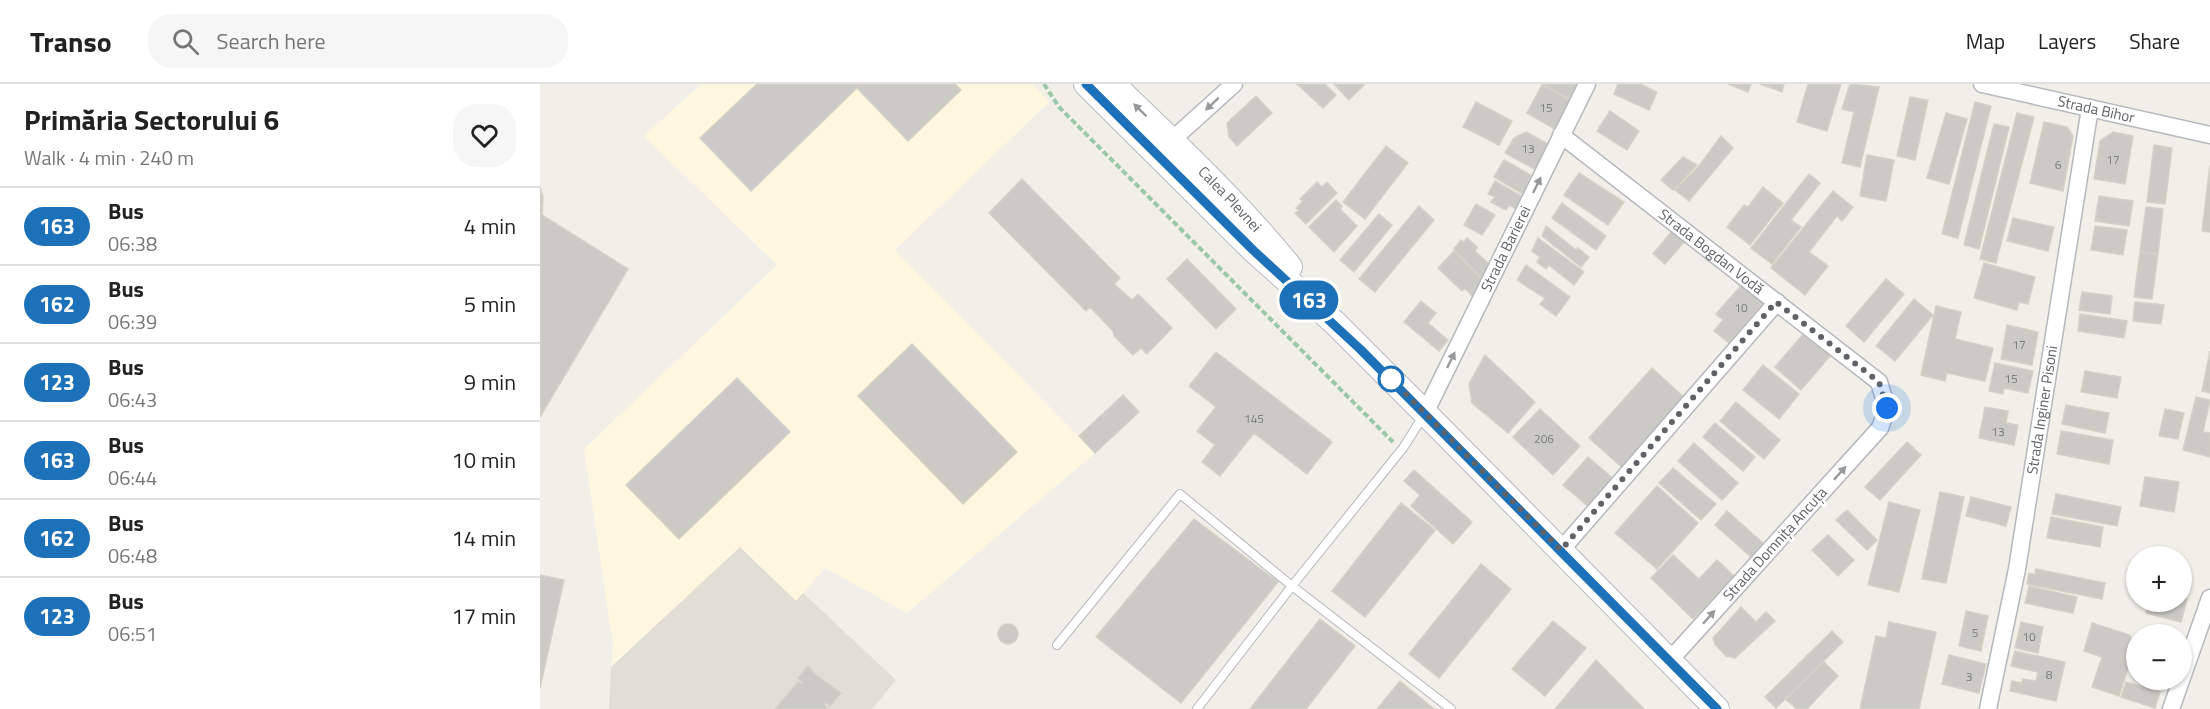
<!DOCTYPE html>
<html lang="en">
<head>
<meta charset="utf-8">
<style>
  body { margin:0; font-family:"Titillium Web",sans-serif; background:#f6f6f6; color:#222; height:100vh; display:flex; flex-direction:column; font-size:22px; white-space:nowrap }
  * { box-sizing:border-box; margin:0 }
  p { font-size:20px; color:#767676 }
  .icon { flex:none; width:33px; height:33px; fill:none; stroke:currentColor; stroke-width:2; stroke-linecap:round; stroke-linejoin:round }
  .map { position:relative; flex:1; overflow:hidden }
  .drawer { display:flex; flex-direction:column; background:#fff; width:540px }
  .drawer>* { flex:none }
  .badge { padding:0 12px; border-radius:20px; font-size:21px; line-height:39px }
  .fabs { position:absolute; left:1586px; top:462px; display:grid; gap:12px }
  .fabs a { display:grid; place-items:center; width:66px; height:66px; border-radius:50%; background:#fff; box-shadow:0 2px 4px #0004; font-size:30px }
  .you { position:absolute; width:30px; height:30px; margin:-15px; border:4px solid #fff; border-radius:50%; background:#1a73e8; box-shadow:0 0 0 9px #1a73e833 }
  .map>.badge { position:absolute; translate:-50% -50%; box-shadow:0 0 0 3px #fff }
  .round { display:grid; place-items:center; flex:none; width:63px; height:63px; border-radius:24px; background:#f6f6f6 }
  .overview { display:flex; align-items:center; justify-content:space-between; height:102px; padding:0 24px }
  h1 { font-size:28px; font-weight:700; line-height:45px }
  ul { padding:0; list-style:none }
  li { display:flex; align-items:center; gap:18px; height:78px; padding:0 24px; border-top:2px solid #e0e0e0 }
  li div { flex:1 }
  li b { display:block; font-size:22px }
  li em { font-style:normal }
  li .badge { min-width:66px; font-weight:700; text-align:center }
  header { display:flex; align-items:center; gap:36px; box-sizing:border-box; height:84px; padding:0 30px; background:#fff; border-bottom:2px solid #e0e0e0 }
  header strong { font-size:28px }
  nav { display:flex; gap:33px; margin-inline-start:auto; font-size:21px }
  .search { width:420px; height:54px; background:#f6f6f6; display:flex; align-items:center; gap:15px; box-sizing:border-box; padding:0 21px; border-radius:24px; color:#767676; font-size:22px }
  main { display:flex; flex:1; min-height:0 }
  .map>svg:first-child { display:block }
  .commercial { fill:#fef7e0 }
  .education { fill:#e1ded6 }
  .building { fill:#cccac5; stroke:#d6d1c6; stroke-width:1.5 }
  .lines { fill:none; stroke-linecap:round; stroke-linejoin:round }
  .service-casing { stroke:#b5b8bc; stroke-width:10 }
  .minor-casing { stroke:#b5b8bc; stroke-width:19 }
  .secondary-casing { stroke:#b6babf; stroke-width:26 }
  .path { stroke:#9cc7a9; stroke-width:4; stroke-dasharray:6 3; stroke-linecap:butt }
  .service { stroke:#fff; stroke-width:8 }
  .minor { stroke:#fff; stroke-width:16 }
  .secondary { stroke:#fff; stroke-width:24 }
  .oneway { fill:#979a9d }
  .line-casing { stroke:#fff; stroke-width:14 }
  .line { stroke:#1d71b8; stroke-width:9 }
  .walk { stroke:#5f6368; stroke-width:6; stroke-dasharray:0 10.8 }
  .stop-dot { fill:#fff; stroke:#1d71b8; stroke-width:3 }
  .labels { text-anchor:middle; stroke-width:5; stroke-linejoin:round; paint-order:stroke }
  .number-label { font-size:12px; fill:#7a7d7f }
  .street-label { font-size:15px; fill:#5f6368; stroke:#fff }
</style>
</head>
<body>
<header>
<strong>Transo</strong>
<div class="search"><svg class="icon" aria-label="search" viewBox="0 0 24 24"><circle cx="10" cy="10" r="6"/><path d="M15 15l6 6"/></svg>Search here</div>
<nav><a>Map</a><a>Layers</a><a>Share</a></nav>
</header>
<main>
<section class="drawer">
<div class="overview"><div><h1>Primăria Sectorului 6</h1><p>Walk · 4 min · 240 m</p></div><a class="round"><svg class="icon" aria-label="heart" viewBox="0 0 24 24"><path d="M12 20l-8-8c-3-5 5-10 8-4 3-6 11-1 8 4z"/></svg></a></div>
<ul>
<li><span class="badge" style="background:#1d71b8;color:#fff">163</span><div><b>Bus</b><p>06:38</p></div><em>4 min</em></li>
<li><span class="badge" style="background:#1d71b8;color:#fff">162</span><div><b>Bus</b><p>06:39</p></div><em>5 min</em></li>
<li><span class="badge" style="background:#1d71b8;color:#fff">123</span><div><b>Bus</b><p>06:43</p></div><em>9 min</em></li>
<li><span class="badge" style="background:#1d71b8;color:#fff">163</span><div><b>Bus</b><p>06:44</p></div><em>10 min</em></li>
<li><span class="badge" style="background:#1d71b8;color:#fff">162</span><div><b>Bus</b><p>06:48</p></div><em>14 min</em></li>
<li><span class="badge" style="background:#1d71b8;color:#fff">123</span><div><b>Bus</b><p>06:51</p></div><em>17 min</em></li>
</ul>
</section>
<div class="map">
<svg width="1670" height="625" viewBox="0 0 1670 625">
  <rect width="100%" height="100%" fill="#f1efe8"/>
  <!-- commercial -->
  <path class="commercial" d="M161,0H493L509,18L355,166L555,369L367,529L285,484L256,517L200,464L71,583L73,561L44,365L237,181L104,52Z"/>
  <!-- education -->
  <path class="education" d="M200,463L256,517L263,509L356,596L332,625H69L71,583Z"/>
  <!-- building -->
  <path class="building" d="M217,0H415L421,6L368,57L317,4L211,107L160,54Z
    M757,0H785L796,11L783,24Z
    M794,0H822L824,1L809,16Z
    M1003,0H1044L1034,18Z
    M1078,0H1100L1117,8L1109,26L1074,10Z
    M1188,0H1211L1208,8Z
    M1220,0H1244L1242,8Z
    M1268,0H1301L1287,47L1257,38Z
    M1310,0L1339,3L1320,83L1302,79L1314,28L1302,25Z
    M1002,1L1034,18L1018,47L987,29Z
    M716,12L732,29L697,62L689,53L687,39Z
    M1370,13L1388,16L1375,76L1357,72Z
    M936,18L972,37L959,61L923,43Z
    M1435,18L1451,22L1418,154L1402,150Z
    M1070,27L1099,47L1087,66L1057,47Z
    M1406,29L1427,35L1409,100L1387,94Z
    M1477,29L1494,33L1456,179L1440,175Z
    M1504,38L1527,43L1533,52L1523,107L1490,99Z
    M1454,40L1469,43L1439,165L1424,161Z
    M986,48L1010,61L996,86L965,69L974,54Z
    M1573,48L1593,52L1585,100L1554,95L1560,57Z
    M1181,52L1193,64L1149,117L1135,106L1159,82Z
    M1614,61L1632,64L1625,120L1607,118Z
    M846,62L868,79L825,135L803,118Z
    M1327,71L1354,76L1346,117L1320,112Z
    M1143,73L1157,81L1133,106L1121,96Z
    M964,76L996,94L986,112L954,93Z
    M1670,81V148L1662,147Z
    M1039,89L1084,118L1068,141L1024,111Z
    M1269,90L1280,99L1251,136L1261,143L1232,180L1211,164Z
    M482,95L580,194L574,200L592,216L598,210L632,244L607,270L601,264L593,271L574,252L573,247L550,223L546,227L449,129Z
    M955,97L983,113L976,125L969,121L966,126L951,118L955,113L948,110Z
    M777,98L782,103L787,98L797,109L766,140L755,129L759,126L756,124L763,117L760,115Z
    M0,103L3,113L2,131L88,185L0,333Z
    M1223,103L1243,119L1210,161L1187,143L1204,121L1208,123Z
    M1293,107L1313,123L1302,137L1297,132L1269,168L1288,182L1265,211L1231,184Z
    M1559,112L1593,117L1589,142L1555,137Z
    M796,116L802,122L800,125L817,142L794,168L769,143Z
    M1022,119L1066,152L1056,166L1012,134Z
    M936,120L955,131L942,151L924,141Z
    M879,122L894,136L835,208L819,195Z
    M1606,123L1623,125L1618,170L1600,168Z
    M839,130L852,141L814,188L800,176Z
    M1473,134L1514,143L1508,167L1467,157Z
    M1006,142L1036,166L1038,164L1049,173L1041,183L1002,152Z
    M1555,142L1587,146L1583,171L1551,166Z
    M1133,146L1146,156L1125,180L1113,170Z
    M927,154L937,163L935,167L950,181L943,195L914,165L921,156L924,158Z
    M998,154L1044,188L1034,201L1009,181L1006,185L997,178L1000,173L992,167Z
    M914,167L943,197L933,213L925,204L922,207L898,184Z
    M1600,168L1618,170L1612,215L1594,213Z
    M647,175L696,225L676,245L627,195Z
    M1444,179L1495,193L1488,220L1479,218L1477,226L1434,214Z
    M986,181L1030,213L1016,232L1000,220L1005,214L977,196Z
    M1346,195L1364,210L1324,258L1306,242Z
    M1204,198L1225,217L1189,259L1174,247L1183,236L1176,230Z
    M1542,208L1572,212L1570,230L1539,226Z
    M1374,215L1393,231L1355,277L1336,262Z
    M881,217L896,229L888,239L908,256L899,267L864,238Z
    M1595,218L1624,221L1621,240L1593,237Z
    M1396,222L1421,228L1415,255L1453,264L1445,297L1407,289L1405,297L1381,291Z
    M1540,230L1587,237L1584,254L1538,247Z
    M1467,241L1498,248L1492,281L1461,275Z
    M1264,249L1290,272L1261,306L1235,283Z
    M372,260L477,368L423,420L318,312Z
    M1670,267V309L1662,307Z
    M676,268L792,358L767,390L714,349L680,392L662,378L675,361L657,347L676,323L649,302Z
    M945,271L995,318L968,349L932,319L929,300Z
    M1455,279L1493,287L1488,309L1464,304L1463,310L1449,307Z
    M1223,281L1259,310L1239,335L1203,306Z
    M1112,284L1148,317L1085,386L1049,354Z
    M1545,287L1581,293L1577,314L1541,308Z
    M197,294L250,348L139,455L86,401Z
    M583,311L599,328L555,369L539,352Z
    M1656,313L1670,316L1663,348L1670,349V373L1643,366Z
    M1196,318L1240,356L1224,375L1180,337Z
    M1526,321L1569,329L1565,349L1522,340Z
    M1445,323L1468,327L1466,339L1478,341L1474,361L1439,354Z
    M1000,325L1040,362L1013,391L973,353Z
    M1625,325L1644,329L1638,355L1619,352Z
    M1175,339L1215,373L1203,387L1163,353Z
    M1521,347L1573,356L1569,380L1517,370Z
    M1367,358L1381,371L1340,416L1325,403Z
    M1154,359L1198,399L1182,416L1138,377Z
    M1048,373L1075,396L1050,424L1023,401Z
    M1133,384L1176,420L1161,436L1119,399Z
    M874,386L932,438L913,460L871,422L880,411L864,397Z
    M1605,393L1639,398L1634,428L1600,422Z
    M1117,402L1158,439L1117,485L1075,449Z
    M1400,408L1424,413L1406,499L1382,495Z
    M1516,410L1581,423L1577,442L1512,430Z
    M1431,413L1471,423L1466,442L1426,432Z
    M1349,418L1380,426L1359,508L1328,501Z
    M861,419L895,446L825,533L792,507Z
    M1307,426L1337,456L1327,466L1296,436Z
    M1187,427L1223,459L1211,473L1175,441Z
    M1511,433L1563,443L1560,463L1507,454Z
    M654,435L738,498L641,619L556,553Z
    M1288,451L1314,476L1298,492L1272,466Z
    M1133,471L1159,495L1177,476L1194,492L1153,535L1111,494Z
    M941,480L971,505L899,594L869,570Z
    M1496,485L1565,499L1562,515L1487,500L1489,489L1495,491Z
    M1641,490L1649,492L1646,505L1641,504Z
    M0,491L24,496L0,604Z
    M1489,502L1537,513L1533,529L1485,519Z
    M1641,514L1647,515L1641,538L1606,529L1609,518H1641Z
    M1201,523L1216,538L1226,528L1235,537L1195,574L1186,572L1175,560L1173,554Z
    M1426,527L1448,532L1441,567L1419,562Z
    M780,535L815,562L766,625H710Z
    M1013,537L1046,564L1005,612L972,585Z
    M1349,538L1396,548L1379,625H1320L1336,552L1346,554Z
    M1481,538L1503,543L1498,569L1475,564Z
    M1552,539L1590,551L1594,566L1579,612L1552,603L1562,573L1544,567Z
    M458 550a10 10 0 1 1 20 0a10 10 0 1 1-20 0Z
    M1292,547L1303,558L1236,624L1225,613Z
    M1475,567L1525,578L1516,617L1470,607L1472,597L1482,599L1483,595L1496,597L1498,588L1471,582Z
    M1409,571L1446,580L1439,609L1402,600Z
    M1056,576L1104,625H1015Z
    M1284,578L1298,592L1267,625H1257L1245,615Z
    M268,582L275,590L301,609L290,622L286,618L284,621L287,623L285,625H235L258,598L261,600L262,598L258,594Z
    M860,597L894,625H837Z
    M1586,598L1620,608L1615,624L1581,613Z"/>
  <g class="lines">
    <!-- service casing -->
    <g class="service-casing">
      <path id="service" d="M517,561L640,410L752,502L911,625
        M657,625L752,502L863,364L884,331"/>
    </g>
    <!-- minor casing -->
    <g class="minor-casing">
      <g id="minor">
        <path id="s1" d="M1442,0L1670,51"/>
        <path id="s2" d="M1021,51L1339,298L1347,324L1340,344L1130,576"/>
        <path d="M632,56L694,0"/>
        <path id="s3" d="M885,329L1047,0"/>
        <path d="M1021,466L1237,218"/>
        <path id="s4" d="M1448,625L1477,485L1550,24"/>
        <path d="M1631,625L1670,514"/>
      </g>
    </g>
    <!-- secondary casing -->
    <g class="secondary-casing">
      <g id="secondary">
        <path d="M546,0L713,166L795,239L885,329L1177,625"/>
        <path id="s5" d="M573,0C634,59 697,117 750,183"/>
      </g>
    </g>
    <!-- path -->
    <path class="path" d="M504,0L519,23L853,358"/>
    <!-- service -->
    <use href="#service" class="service"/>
    <!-- minor -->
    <use href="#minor" class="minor"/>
    <!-- secondary -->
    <use href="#secondary" class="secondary"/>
  </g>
  <!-- one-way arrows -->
  <defs><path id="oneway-solid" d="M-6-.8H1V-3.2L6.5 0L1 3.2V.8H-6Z" transform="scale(1.5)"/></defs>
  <g class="oneway">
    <use href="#oneway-solid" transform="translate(672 20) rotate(137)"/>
    <use href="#oneway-solid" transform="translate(600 26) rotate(-136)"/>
    <use href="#oneway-solid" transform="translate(997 101) rotate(-64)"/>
    <use href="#oneway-solid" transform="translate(911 276) rotate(-64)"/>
    <use href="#oneway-solid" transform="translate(1300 389) rotate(-48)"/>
    <use href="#oneway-solid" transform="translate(1169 533) rotate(-48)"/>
  </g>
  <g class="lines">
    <!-- line casing -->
    <g class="line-casing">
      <path id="line" d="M546,0L713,166L820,265L1177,625"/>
    </g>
    <!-- line -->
    <use href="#line" class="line"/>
    <!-- walk -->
    <path class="walk" d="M851,295L1021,466L1236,218L1339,298L1347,324"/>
  </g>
  <!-- markers -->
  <circle class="stop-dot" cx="851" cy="295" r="12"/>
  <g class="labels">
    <!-- number labels -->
    <g class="number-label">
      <text x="1006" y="28">15</text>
      <text x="988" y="69">13</text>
      <text x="1573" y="80">17</text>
      <text x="1518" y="85">6</text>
      <text x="1201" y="228">10</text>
      <text x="1479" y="265">17</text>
      <text x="1471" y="299">15</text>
      <text x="714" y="339">145</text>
      <text x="1458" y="352">13</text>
      <text x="1004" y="359">206</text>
      <text x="1435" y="553">5</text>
      <text x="1489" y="557">10</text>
      <text x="1509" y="595">8</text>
      <text x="1429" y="597">3</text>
    </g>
    <!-- street labels -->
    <g class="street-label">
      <text dy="5" stroke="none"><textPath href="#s1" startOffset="117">Strada Bihor</textPath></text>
      <text dy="5" stroke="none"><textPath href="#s5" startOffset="164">Calea Plevnei</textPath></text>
      <text dy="5" stroke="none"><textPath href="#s3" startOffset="183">Strada Barierei</textPath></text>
      <text dy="5" stroke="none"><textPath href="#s2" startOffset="190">Strada Bogdan Vodă</textPath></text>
      <text dy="5" stroke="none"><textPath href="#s4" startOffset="304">Strada Inginer Pisoni</textPath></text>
      <text transform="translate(1235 460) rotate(-48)" y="5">Strada Domnița Ancuța</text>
    </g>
  </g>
</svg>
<div class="fabs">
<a>+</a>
<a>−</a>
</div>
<div class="you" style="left:1347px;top:324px"></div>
<b class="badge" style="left:769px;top:216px;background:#1d71b8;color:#fff">163</b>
</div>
</main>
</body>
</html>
